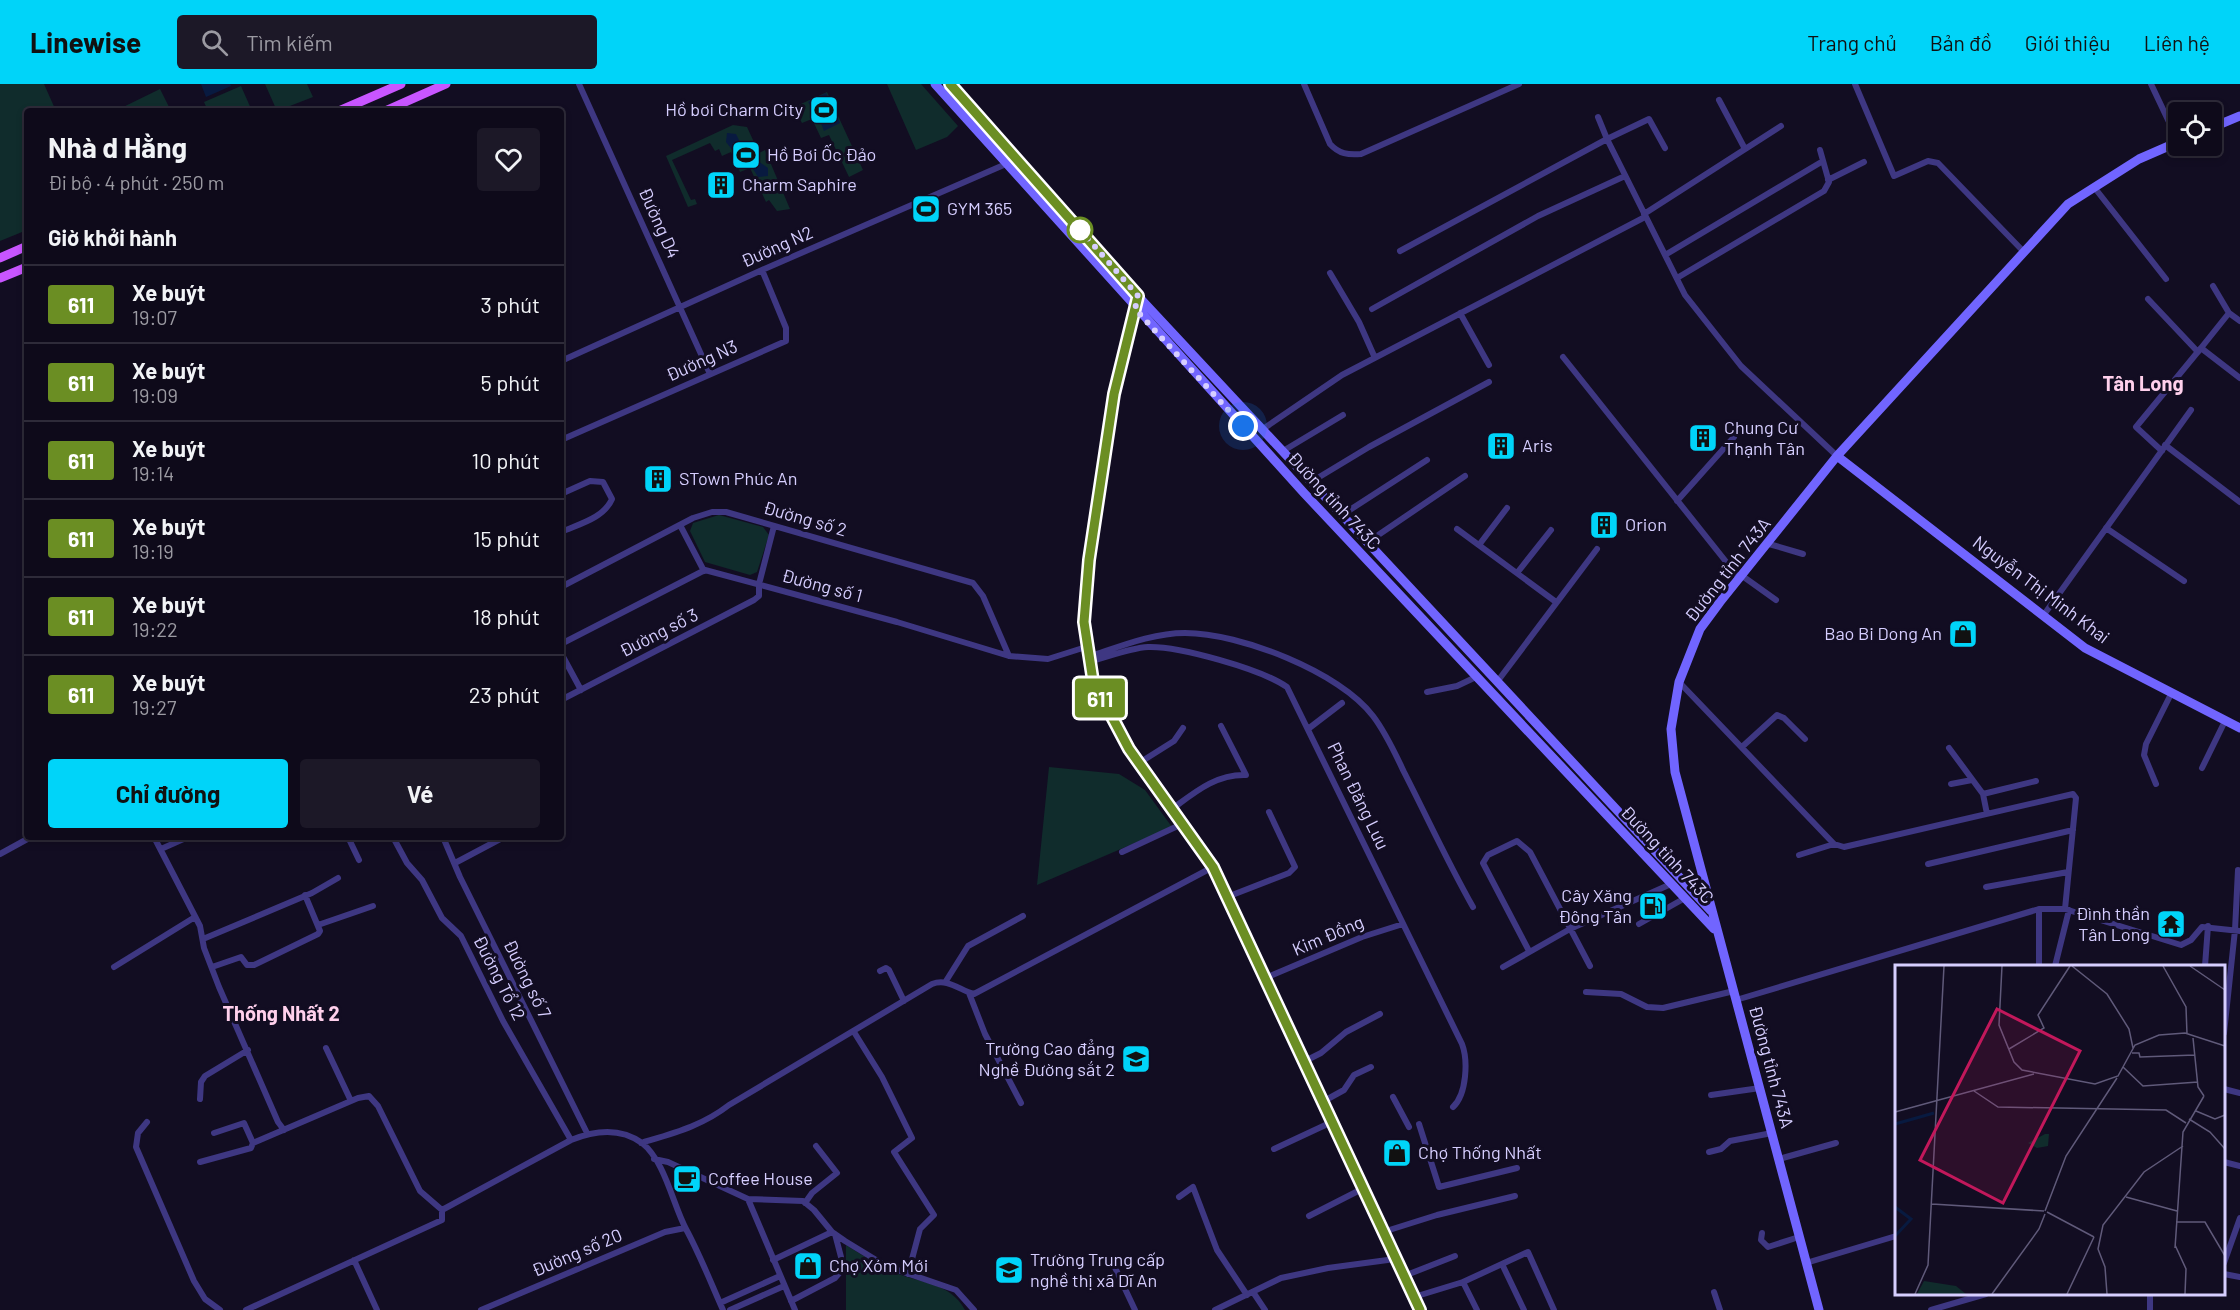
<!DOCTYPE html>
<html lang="vi">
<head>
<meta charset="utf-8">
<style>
  body { margin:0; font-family:Barlow,sans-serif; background:#1c1827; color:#f1f3f6; height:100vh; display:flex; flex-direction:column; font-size:22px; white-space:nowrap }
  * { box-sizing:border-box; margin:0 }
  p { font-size:20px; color:#9b9aa2 }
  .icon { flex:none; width:33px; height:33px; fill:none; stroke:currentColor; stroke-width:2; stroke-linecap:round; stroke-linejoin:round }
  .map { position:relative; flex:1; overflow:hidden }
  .sheet { position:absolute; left:24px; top:24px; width:540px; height:732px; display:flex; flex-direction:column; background:#0e0a1a; border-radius:6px; box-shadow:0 3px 9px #0003,0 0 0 2px #2e2b39 }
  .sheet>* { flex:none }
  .badge { padding:0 12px; border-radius:4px; font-size:21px; line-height:39px }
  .buttons { position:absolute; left:2168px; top:18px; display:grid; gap:12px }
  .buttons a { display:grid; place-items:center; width:54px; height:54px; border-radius:6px; background:#0e0a1a; box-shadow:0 3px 9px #0003,0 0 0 2px #2e2b39; font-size:30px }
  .you { position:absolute; width:30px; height:30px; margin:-15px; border:4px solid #fff; border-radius:50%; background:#1a73e8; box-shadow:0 0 0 9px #1a73e833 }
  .map>.badge { position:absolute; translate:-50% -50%; box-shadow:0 0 0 3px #fff }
  h2 { padding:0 24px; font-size:22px; line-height:54px }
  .round { display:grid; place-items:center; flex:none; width:63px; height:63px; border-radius:6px; background:#1c1827 }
  .head { display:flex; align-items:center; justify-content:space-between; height:102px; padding:0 24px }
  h1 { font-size:28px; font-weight:700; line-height:45px }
  .cta { display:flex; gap:12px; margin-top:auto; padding:12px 24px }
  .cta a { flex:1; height:69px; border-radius:6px; background:#00d4f9; color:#111; font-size:24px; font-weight:700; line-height:69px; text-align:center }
  .cta a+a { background:#1c1827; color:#f1f3f6 }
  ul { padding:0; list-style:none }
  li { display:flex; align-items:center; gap:18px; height:78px; padding:0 24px; border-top:2px solid #2e2b39 }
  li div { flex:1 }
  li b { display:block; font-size:22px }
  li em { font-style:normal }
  li .badge { min-width:66px; font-weight:700; text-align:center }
  header { display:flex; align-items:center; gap:36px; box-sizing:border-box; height:84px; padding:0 30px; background:#00d4f9; color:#111 }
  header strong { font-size:28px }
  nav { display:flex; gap:33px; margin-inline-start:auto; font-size:21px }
  .search { width:420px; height:54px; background:#1c1827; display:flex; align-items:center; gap:15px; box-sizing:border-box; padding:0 21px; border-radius:6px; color:#9b9aa2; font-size:22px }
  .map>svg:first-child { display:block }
  .green { fill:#102c2c }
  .water { fill:#081a40 }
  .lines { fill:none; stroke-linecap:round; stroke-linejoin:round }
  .street { stroke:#3e3782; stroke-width:6 }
  .secondary { stroke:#7165ff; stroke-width:9 }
  .primary { stroke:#c855ff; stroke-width:9 }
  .line-casing { stroke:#fff; stroke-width:14 }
  .line { stroke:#6b8e23; stroke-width:9 }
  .walk { stroke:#d6ceff; stroke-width:6; stroke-dasharray:0 10.8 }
  .stop-dot { fill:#fff; stroke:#6b8e23; stroke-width:3 }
  .labels { text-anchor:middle; stroke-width:6; stroke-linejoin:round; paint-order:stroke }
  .poi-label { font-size:18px; fill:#d6ceff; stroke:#120d22; text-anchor:start }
  .street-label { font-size:18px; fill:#d6ceff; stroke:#120d22 }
  .neighbourhood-label { font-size:20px; font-weight:bold; fill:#ffd0ec; stroke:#120d22 }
  .inset-river { fill:none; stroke:#081a40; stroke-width:3 }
  .inset-road { fill:none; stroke:#605a7a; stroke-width:1.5 }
  .view { fill:#c2185b; fill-opacity:0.15; stroke:#c2185b; stroke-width:3 }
  .inset-edge { fill:none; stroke:#d6ceff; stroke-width:3 }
</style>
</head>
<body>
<header>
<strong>Linewise</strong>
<div class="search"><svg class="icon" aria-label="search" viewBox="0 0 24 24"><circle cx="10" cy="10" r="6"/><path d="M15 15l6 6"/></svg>Tìm kiếm</div>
<nav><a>Trang chủ</a><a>Bản đồ</a><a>Giới thiệu</a><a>Liên hệ</a></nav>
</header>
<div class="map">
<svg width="2240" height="1226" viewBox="0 0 2240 1226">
  <rect width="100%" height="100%" fill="#120d22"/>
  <!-- green -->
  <path class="green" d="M0,0H44L56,27H27V146L0,157Z
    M265,0H307L313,13L277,27Z
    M887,0H921L958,42L947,53L916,66Z
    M241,2L252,27H208L204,18Z
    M160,5L171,27H115Z
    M827,8L863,86L849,93L829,51L821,54L812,35L802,39L798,32L794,34L790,25Z
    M733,41L747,43L759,69L765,66L790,125L777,127L769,116L766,118L750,84L740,88L731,68L722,72L719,65L715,67L710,59L672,76L691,116L695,115L697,120L688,123L666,72Z
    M719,431L763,443L769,451L757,488L750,491L705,478L690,447L693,439Z
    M1049,683L1119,690L1145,706L1172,743L1037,801Z
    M846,1161C862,1171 878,1181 896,1189C922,1200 950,1198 965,1226H846Z"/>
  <!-- water -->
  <path class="water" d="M201,0H230L231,2L206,13Z
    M826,9L840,39L824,47L819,34L808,18Z
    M727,49L736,50L741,60L753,65L758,77L768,84V92L758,93L750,80L740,76L726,58Z"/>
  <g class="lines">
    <!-- street -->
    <path class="street" d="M579,0L710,290
      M1304,0L1330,60C1339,70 1348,71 1361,70L1519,0
      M1855,0L1894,92L1928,77L1938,79L2023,167
      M2151,0L2178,57
      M1719,16L1745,65
      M1598,33L1607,55L1649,35L1665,64
      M1828,96L1864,78
      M2094,103L2166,195
      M1644,130L1781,42
      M1400,167L1607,55L1685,211L1741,282L1837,372
      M1665,171L1823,77
      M1330,189L1359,238L1375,274
      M1677,194L1824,107L1829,98L1820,66
      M2148,215L2198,268
      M1372,225L1538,132L1625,92
      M1460,229L1489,281
      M2229,229L2240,237
      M2201,264L2229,229L2213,202
      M1563,273L1739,494
      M561,277L762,186L1006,80
      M1263,345L1342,291L1645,133
      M561,356L786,257V244L762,186
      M2165,361L2240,418
      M1283,367L1343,331
      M2162,367L2136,343L2201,264L2240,294
      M1311,398L1369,363L1489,298
      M561,410L590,397L603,398L612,415C604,434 579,440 561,448
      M1677,417L1734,353
      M1342,431L1427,376
      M680,441L704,487
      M2106,444L2184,497
      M1457,445L1556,518
      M1368,458L1465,392
      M1769,460L1803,470
      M1479,461L1507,424
      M1517,489L1551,446
      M1741,491L1776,516
      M561,503L693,434L712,428H726L973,499L983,512L1009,572
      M2043,532L2191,326
      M561,560L705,486L897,538L1009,572L1048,575L1086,563
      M561,569L581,606
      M1088,573C1119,563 1152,549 1185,549C1240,549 1340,588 1373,632C1386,649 1395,669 1404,688C1427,733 1448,779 1473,823
      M1089,578C1108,573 1129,564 1148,563C1179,562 1261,585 1287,603L1462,960C1468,976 1467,1010 1453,1023
      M1497,598L1597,465
      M1679,598L1834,760L1844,763L2073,710L2076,714L2065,825
      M1427,608L1457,602L1476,593
      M561,616L754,516L759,512V500L774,442
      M1308,645L1342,619
      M1743,662L1777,631L1784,634L1805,655
      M1949,664L1983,710L1987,730
      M1139,679L1174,657L1183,644
      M2202,684L2225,637
      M1951,700L1972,696
      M2156,700L2144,671L2146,660L2172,608
      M1983,710L2036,697
      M1172,725C1195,708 1216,690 1246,691L1221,642
      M154,753L200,842L204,864L219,903L278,1038L284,1046
      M348,753L359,776
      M393,753L407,779L422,796L442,834L461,852L503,937L571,1056
      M443,753L460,793L587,1049
      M161,765L188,753
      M1122,768L1182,740
      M0,770L31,753
      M1799,771L1834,760
      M455,779L504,753
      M1928,780L2073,746
      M1986,803L2068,788
      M1227,813L1289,789L1295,783L1269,728
      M1639,840L1685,814
      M318,841L373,822
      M203,855L312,809L338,794
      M1529,867L1483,779L1488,771L1517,757L1530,768L1590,882
      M2039,882V825
      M2055,882L2069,826
      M2205,882L2208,842
      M114,883L195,833
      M212,883L241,873L247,881H254L318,850L320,847L305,811
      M1503,883L1570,845L1671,800
      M880,887L886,884L889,886L904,917
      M1265,894L1362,853L1403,840
      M946,897L968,862L1023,832
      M1586,908L1621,910L1647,923L1663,924L1734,907
      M969,909L985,950L1021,1019
      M1736,916L2039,825H2065L2181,861L2191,856L2202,843L2240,847
      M854,948L882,993L912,1054L894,1068L934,1131L920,1145L908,1190
      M2224,949L2235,846L2238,786
      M326,964L351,1017
      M1305,977L1321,969L1346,948L1380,930
      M2224,1005L2240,1009
      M1711,1011L1760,1004
      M1393,1013L1409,1043
      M200,1015L201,998L205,992L248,966
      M1324,1017L1344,1006L1354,991L1371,983
      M147,1038L138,1049L136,1063L194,1197L205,1215L220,1226
      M1419,1040L1439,1103L1517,1084
      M214,1049L244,1039L253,1059
      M641,1059C674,1049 702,1042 729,1021L932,900C948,894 959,906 974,910L1213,783
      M1274,1065L1334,1037
      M1709,1068L1721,1065L1730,1057L1772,1049
      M654,1075L668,1078L748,1115L803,1117L814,1126L832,1148L845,1157L886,1182L956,1206L974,1226
      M1779,1075L1836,1059
      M200,1078L251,1064L253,1059L358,1014L369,1012L378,1022L420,1107L442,1126L571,1056C593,1047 620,1043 642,1059C665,1077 673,1121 686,1145C700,1171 711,1199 723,1226
      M2224,1078L2240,1082
      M1179,1113L1193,1103L1217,1166L1247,1211
      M748,1115L795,1226
      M805,1119L812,1109L837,1089L816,1062
      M1309,1132L1364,1104
      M1383,1148L1437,1131L1515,1112
      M1762,1149L1761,1156L1768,1163L1799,1153
      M1111,1175L1135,1226
      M354,1176L377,1226
      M773,1176L832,1148
      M1806,1179L1896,1152
      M2224,1179L2240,1134
      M1502,1180L1524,1226
      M2224,1190L2240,1193
      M1404,1192L1455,1172
      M1463,1198L1477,1226
      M1253,1208L1265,1226
      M1714,1208L1720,1226
      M1414,1213L1463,1198L1528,1168L1554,1226
      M791,1217L835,1194L841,1187V1173L835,1150
      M720,1219L780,1192
      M246,1226L442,1136V1126
      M481,1226L665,1148L685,1144
      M730,1226L784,1202
      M1215,1226L1281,1194L1328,1184L1395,1175
      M1931,1226L1986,1210
      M2150,1226V1210"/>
    <!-- secondary -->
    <path class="secondary" d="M935,0L1304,409L1714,845
      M950,0L1138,212L1711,827
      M2211,44L2240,32
      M1136,221L1114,310L1089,482L1084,538L1093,597L1129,665L1213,783L1420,1226
      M1837,372L2085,564L2240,644
      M1819,1226L1675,688L1671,645L1679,598L1700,545L1720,518L1837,372L2068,120L2139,75L2178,58"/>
    <!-- primary -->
    <path class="primary" d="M339,27L401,0
      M385,27L446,0
      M0,174L27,162
      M0,194L27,183"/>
  </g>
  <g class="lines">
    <!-- line casing -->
    <g class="line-casing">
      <path id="line" d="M950,0L1138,212L1114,310L1089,476L1084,538L1093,597L1129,665L1213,783L1420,1226"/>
    </g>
    <!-- line -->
    <use href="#line" class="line"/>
    <!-- walk -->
    <path class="walk" d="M1080,146L1077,142L1138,212L1135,225L1243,342"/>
  </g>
  <!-- icons -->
  <defs>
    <g id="stadium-square" transform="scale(1.5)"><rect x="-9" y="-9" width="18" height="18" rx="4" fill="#00d4f9" stroke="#120d22"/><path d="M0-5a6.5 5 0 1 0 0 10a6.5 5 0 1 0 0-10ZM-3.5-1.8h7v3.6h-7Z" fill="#111"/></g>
    <g id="building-square" transform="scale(1.5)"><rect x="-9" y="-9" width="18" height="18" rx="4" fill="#00d4f9" stroke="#120d22"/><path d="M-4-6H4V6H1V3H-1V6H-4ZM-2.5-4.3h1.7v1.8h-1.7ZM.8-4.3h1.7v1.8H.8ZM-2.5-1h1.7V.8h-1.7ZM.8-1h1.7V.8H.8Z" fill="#111"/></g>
    <g id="shop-square" transform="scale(1.5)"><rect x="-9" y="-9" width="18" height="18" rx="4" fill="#00d4f9" stroke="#120d22"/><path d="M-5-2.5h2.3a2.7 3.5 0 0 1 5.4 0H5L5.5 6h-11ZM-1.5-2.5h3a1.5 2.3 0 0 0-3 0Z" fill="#111"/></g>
    <g id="fuel-square" transform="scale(1.5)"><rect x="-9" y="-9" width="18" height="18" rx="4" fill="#00d4f9" stroke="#120d22"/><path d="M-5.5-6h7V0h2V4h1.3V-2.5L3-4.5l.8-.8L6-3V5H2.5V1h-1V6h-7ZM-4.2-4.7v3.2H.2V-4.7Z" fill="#111"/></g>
    <g id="temple-square" transform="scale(1.5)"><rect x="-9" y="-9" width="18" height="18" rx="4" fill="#00d4f9" stroke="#120d22"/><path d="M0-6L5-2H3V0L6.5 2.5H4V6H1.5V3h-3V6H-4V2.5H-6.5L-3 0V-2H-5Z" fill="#111"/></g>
    <g id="university-square" transform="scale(1.5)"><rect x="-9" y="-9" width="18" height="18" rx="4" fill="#00d4f9" stroke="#120d22"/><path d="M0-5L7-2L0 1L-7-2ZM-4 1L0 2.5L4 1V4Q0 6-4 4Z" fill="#111"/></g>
    <g id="cafe-square" transform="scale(1.5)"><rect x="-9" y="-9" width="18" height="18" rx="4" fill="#00d4f9" stroke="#120d22"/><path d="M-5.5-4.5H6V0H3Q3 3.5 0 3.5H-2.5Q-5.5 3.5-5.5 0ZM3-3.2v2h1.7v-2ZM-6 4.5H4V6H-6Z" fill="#111"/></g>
  </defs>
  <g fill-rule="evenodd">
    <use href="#stadium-square" x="824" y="26"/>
    <use href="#stadium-square" x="746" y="71"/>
    <use href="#building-square" x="721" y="101"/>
    <use href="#stadium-square" x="926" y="125"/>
    <use href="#building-square" x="1703" y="354"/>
    <use href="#building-square" x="1501" y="362"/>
    <use href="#building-square" x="658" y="395"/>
    <use href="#building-square" x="1604" y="441"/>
    <use href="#shop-square" x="1963" y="550"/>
    <use href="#fuel-square" x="1653" y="822"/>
    <use href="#temple-square" x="2171" y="840"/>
    <use href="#university-square" x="1136" y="975"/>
    <use href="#shop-square" x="1397" y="1069"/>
    <use href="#cafe-square" x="687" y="1095"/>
    <use href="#shop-square" x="808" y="1182"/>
    <use href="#university-square" x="1009" y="1186"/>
  </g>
  <!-- markers -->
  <circle class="stop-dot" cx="1080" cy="146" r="12"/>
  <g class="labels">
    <!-- poi labels -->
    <g class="poi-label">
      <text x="803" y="32" text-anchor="end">Hồ bơi Charm City</text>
      <text x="767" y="77">Hồ Bơi Ốc Đảo</text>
      <text x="742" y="107">Charm Saphire</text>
      <text x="947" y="131">GYM 365</text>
      <text x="1724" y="350">Chung Cư<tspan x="1724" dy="21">Thạnh Tân</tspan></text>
      <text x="1522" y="368">Aris</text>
      <text x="679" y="401">STown Phúc An</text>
      <text x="1625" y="447">Orion</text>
      <text x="1942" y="556" text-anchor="end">Bao Bi Dong An</text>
      <text x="1632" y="818" text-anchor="end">Cây Xăng<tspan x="1632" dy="21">Đông Tân</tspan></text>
      <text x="2150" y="836" text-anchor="end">Đình thần<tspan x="2150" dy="21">Tân Long</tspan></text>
      <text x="1115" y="971" text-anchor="end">Trường Cao đẳng<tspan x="1115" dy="21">Nghề Đường sắt 2</tspan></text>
      <text x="1418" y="1075">Chợ Thống Nhất</text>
      <text x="708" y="1101">Coffee House</text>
      <text x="1030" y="1182">Trường Trung cấp<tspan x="1030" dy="21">nghề thị xã Dĩ An</tspan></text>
      <text x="829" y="1188">Chợ Xóm Mới</text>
    </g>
    <!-- street labels -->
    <g class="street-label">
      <text transform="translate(659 139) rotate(66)" y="6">Đường D4</text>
      <text transform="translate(777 163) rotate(-24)" y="6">Đường N2</text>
      <text transform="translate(702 277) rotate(-24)" y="6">Đường N3</text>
      <text transform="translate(1334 417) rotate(47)" y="6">Đường tỉnh 743C</text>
      <text transform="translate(805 435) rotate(16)" y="6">Đường số 2</text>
      <text transform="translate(1728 486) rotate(-52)" y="6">Đường tỉnh 743A</text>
      <text transform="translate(822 502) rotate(15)" y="6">Đường số 1</text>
      <text transform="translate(2041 506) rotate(37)" y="6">Nguyễn Thị Minh Khai</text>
      <text transform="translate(659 549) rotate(-27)" y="6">Đường số 3</text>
      <text transform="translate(1358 712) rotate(64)" y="6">Phan Đăng Lưu</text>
      <text transform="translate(1667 771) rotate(47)" y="6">Đường tỉnh 743C</text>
      <text transform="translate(1328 852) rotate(-23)" y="6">Kim Đồng</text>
      <text transform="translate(499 894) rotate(63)" y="6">Đường Tổ 12</text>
      <text transform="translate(527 895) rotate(64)" y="6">Đường số 7</text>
      <text transform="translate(1771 983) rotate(75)" y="6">Đường tỉnh 743A</text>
      <text transform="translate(577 1169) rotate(-23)" y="6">Đường số 20</text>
    </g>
    <!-- neighbourhood labels -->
    <g class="neighbourhood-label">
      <text x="2143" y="307">Tân Long</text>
      <text x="281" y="937">Thống Nhất 2</text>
    </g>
  </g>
  <!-- overview -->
  <g transform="translate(1895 881)">
    <rect width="330" height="330" fill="#120d22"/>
    <path d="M150,169H154L153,181L142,183L133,178ZM29,316L61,321L71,329H22Z" fill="#102c2c"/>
    <path class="inset-river" d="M0,159L39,148M0,242L16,254L0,271"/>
    <path class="inset-road" d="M107,1L104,60L119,97L127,105L200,119L223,111L240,80L264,70L290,68L330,81M177,1L212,29L234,64L238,83M268,1L291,42L292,69M295,1L330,25M298,73L303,122L309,131M114,84L149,63L143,50L175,1M237,88H244L245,92L300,90M228,102L248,121L303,117M79,126L103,142L271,145L291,158M301,146L320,154L330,150M0,147L139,109M294,154L315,167L330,184M231,232L282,246M37,239L149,246M150,246L171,191L222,113M152,247L199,272M281,257H310L330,291M280,280L291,304L290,329M280,283L288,167L309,131M20,329L33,300L49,1M97,329L144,264L150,249M172,329L199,272M212,329L210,302L203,284L208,260L249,207L288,181"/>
    <path class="view" d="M102,44L185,86L108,238L25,195Z"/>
    <rect width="330" height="330" class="inset-edge"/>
  </g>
</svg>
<div class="buttons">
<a><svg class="icon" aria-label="locate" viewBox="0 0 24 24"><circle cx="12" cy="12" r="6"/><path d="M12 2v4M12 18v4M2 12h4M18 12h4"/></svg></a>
</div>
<div class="you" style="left:1243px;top:342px"></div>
<b class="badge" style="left:1100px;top:614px;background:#6b8e23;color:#fff">611</b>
<section class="sheet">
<div class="head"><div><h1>Nhà d Hằng</h1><p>Đi bộ · 4 phút · 250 m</p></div><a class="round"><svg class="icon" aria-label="heart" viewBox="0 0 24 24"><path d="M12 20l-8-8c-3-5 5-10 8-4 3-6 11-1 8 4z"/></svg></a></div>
<h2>Giờ khởi hành</h2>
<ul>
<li><span class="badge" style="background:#6b8e23;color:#fff">611</span><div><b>Xe buýt</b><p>19:07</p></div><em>3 phút</em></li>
<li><span class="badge" style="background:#6b8e23;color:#fff">611</span><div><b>Xe buýt</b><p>19:09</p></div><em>5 phút</em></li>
<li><span class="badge" style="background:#6b8e23;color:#fff">611</span><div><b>Xe buýt</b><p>19:14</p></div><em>10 phút</em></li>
<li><span class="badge" style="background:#6b8e23;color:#fff">611</span><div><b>Xe buýt</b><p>19:19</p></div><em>15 phút</em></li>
<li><span class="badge" style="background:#6b8e23;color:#fff">611</span><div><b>Xe buýt</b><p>19:22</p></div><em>18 phút</em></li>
<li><span class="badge" style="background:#6b8e23;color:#fff">611</span><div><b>Xe buýt</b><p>19:27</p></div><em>23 phút</em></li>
</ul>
<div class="cta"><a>Chỉ đường</a><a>Vé</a></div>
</section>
</div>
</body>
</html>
